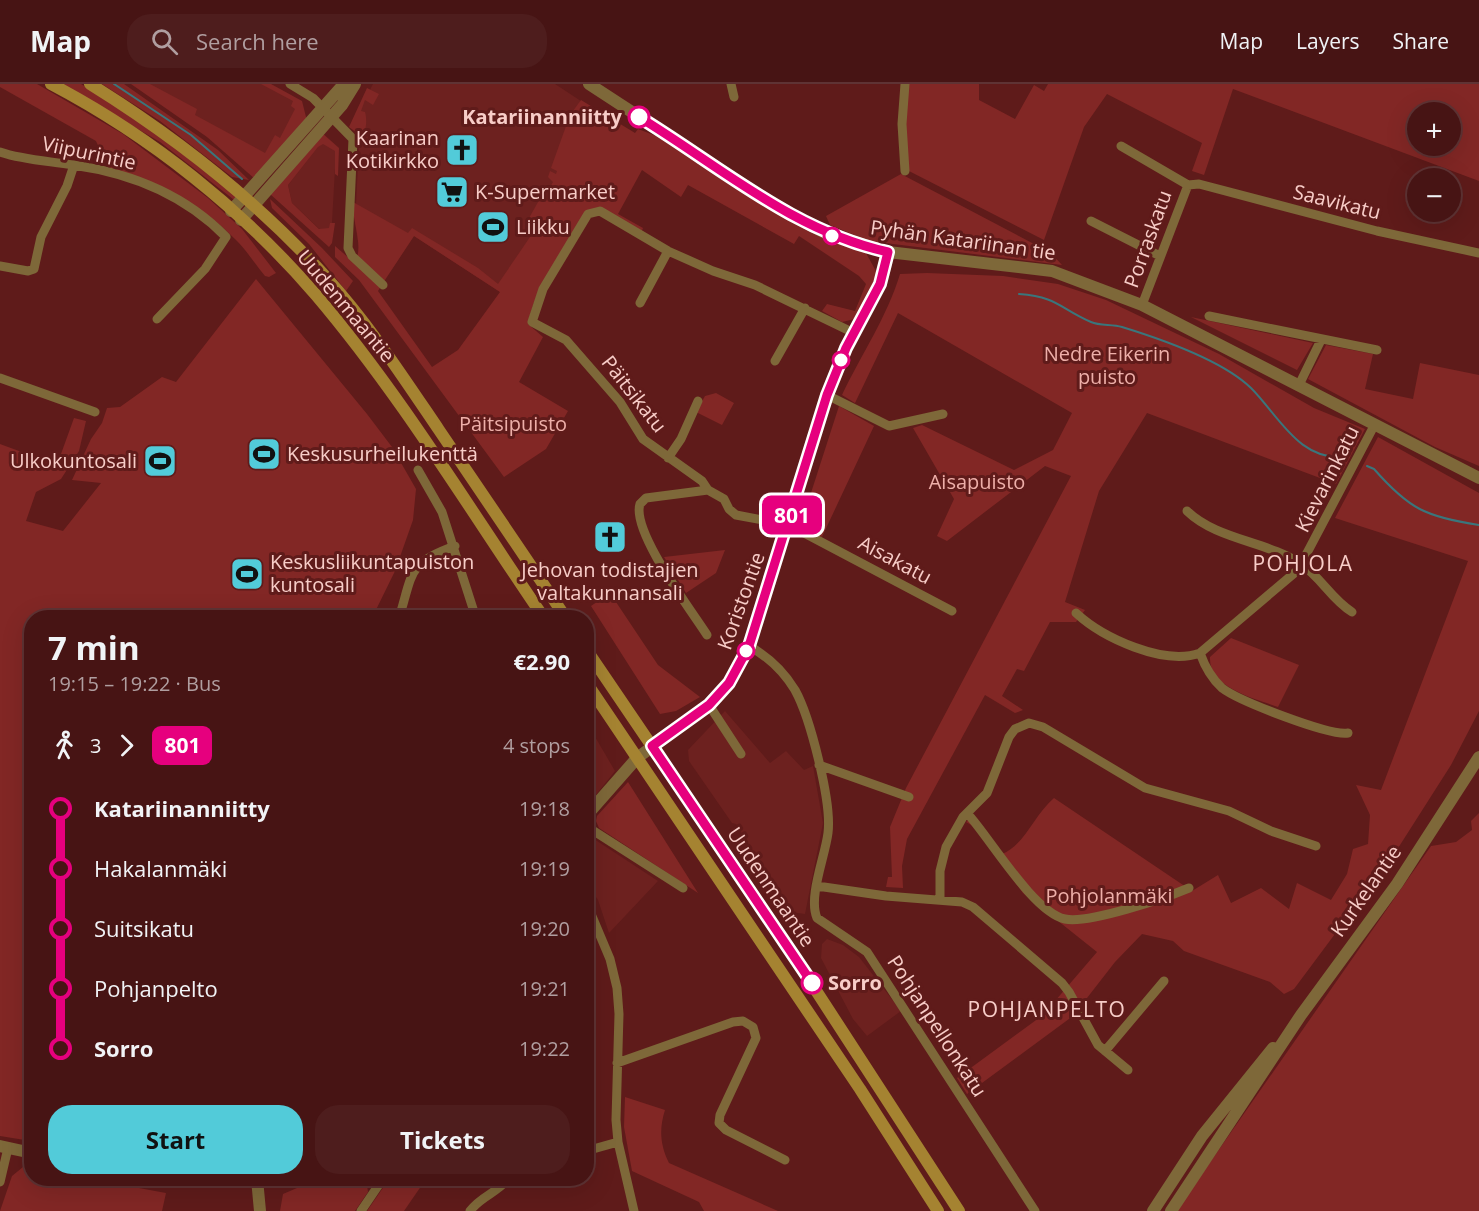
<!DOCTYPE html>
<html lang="en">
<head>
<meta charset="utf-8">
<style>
  body { margin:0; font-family:"Open Sans",sans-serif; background:#4e1d1d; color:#f1f3f6; height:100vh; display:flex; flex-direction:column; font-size:22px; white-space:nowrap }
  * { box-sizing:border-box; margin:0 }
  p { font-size:20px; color:#b09ea0 }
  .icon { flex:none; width:33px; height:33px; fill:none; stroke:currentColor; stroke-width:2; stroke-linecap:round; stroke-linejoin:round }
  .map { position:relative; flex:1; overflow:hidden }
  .panel { position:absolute; left:24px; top:526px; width:570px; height:576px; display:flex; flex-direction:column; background:#471414; border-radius:24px; box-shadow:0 6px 24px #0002,0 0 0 2px #5f3334 }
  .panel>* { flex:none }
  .badge { padding:0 12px; border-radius:9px; font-size:21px; line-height:39px }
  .controls { position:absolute; left:1407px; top:18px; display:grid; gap:12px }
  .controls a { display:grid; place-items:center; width:54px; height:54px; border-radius:50%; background:#471414; box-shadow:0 6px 24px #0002,0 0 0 2px #5f3334; font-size:30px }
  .map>.badge { position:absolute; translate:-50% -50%; box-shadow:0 0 0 3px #fff }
  .legs { display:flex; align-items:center; gap:9px; height:66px; padding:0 24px; font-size:20px }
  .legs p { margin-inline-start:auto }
  .summary { display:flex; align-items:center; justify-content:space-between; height:102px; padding:0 24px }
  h1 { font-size:33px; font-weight:700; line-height:45px }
  .action { display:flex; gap:12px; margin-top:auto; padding:12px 24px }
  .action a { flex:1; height:69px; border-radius:24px; background:#52cbd9; color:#111; font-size:24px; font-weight:700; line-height:69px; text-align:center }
  .action a+a { background:#4e1d1d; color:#f1f3f6 }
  ul { padding:0 24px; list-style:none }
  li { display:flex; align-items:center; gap:21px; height:60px; font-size:22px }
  li i { display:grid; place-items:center; width:9px; height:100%; margin:0 8px; background:currentColor }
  li i::after { content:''; width:15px; height:15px; margin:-8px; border:4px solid; border-radius:50%; background:#471414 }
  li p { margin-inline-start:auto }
  li:first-child i { background:linear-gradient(#0000 50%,currentColor 0) }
  li:last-child i { background:linear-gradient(currentColor 50%,#0000 0) }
  header { display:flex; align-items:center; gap:36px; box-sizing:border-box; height:84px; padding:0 30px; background:#471414; border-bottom:2px solid #5f3334 }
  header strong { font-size:28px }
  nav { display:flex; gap:33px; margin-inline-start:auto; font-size:21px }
  .search { width:420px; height:54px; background:#4e1d1d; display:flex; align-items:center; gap:15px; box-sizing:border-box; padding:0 21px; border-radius:24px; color:#b09ea0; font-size:22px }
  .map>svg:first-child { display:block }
  .built { fill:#6d211f }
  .green { fill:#822725; fill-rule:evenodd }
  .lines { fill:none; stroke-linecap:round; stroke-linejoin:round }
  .stream { stroke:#3a767c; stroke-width:2 }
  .minor { stroke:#7e6839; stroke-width:9 }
  .tertiary { stroke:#7e6839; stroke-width:12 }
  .secondary { stroke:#a58331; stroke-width:12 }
  .line-1-casing { stroke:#fff; stroke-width:14 }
  .line-1 { stroke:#e6007e; stroke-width:9 }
  .stop-1-dot { fill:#fff; stroke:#e6007e; stroke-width:3 }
  .labels { text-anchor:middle; stroke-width:6; stroke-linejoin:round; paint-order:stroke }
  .stop-label { font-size:20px; font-weight:bold; fill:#f8cdc8; stroke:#5f1b1a; text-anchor:end }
  .poi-label { font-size:20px; fill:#f8cdc8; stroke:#5f1b1a; text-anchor:start }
  .street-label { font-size:20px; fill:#f8cdc8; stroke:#5f1b1a }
  .park-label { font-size:20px; fill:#eeafa9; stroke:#5f1b1a }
  .neighbourhood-label { font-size:21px; letter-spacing:1.5px; fill:#f8cdc8; stroke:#5f1b1a }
</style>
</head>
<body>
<header>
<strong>Map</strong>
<div class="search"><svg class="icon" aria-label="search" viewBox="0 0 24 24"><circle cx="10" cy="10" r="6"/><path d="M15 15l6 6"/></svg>Search here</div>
<nav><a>Map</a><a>Layers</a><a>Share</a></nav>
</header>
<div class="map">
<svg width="1479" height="1127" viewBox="0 0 1479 1127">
  <rect width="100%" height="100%" fill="#5f1b1a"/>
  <!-- built -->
  <path class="built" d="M147,0H263L301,20L300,35L262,74L249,76Z
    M373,0H555L584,19L558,85L543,147L500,208L414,152L392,185L358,158L355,139L361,23Z
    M323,56L336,67L331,156L292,119L288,101Z
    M725,627L770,679L786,667L804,686L813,682L823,739L805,830L791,828L736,740L732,739L689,677L688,666Z
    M587,639L615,687L587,722H586Z
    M591,753L658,797L609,849L598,816L587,800V754Z
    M827,855L843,861L859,873L901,927L867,952L853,935L821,874L822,860Z"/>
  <!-- green -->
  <path class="green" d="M0,0H37L123,50L208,114L242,145L276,189L269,193L265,192C255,180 247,167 236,156C201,120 155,97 108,83L96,57L0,3Z
    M61,0H81L137,34L239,114L233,115L160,58Z
    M102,0H124L218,66L249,96L232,93L160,37Z
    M131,0H150L197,25L195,31L265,69L275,51L280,54L295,25L291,22L293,17L261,0H271L302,17L307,37L255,95L207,53Z
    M908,0H979V16L1015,35L1034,1L1044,7L1048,0H1479V97L1233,5L1204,91L1192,87L1202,59L1107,10L1084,43L1044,156L907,86L904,46ZM1418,28H1450V62H1418Z
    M367,4L379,10L373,21L365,16L361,27L365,28C367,35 367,48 361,52L349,43Z
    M581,16L635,49L638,45L667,56L821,153L866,169L877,189L859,234L842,238L822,227L827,220L855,227L866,200L859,192L799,152L794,160L688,101L681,113L642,86L618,130L643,144L641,149L595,124C570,159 536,196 528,240L543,253L519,298L568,327L546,365L504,393L359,196L335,173V162L381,202L378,207L432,283L458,266L500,208L414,152L383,199L357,174C362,156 352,137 353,118L408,149L412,144L478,184L498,200L530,153L529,134L546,104L549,105L553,98L548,93L550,87L556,90L557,87L551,84L570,31Z
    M321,48L339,64L338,92L335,90V67L323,60L318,63L288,101L292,119L319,145L329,144L330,139H335L332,159L329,163L270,110Z
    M901,90L1051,169L1062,181L869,157L830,141L826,132Z
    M270,115L322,164L353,197L346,207L309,160L272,124Z
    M927,189L1003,192L1058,200L1106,216L1219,270L1314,324L1365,345L1336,400L1147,329L1099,407L1065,518L1085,526L1076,538H1050L1024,587L1017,585L1002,612L1023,626L1015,629L985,611L907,755L902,782L903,804L886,803L888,793H892L890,743L906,704L1071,392L1045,382L947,457L937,452L954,415L913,344L922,341L1014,386L1053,366L1072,329L898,229L855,319L842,311C861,271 887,233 900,190Z
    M256,195L367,330L392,363L416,405L413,436L395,487L372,534H32L31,1057L0,1052V360L57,381L74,334L86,337L79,367L61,395L36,408L26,437L63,447L101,399L72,396L91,355L102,339L107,324L120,323L162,293L176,298Z
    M1191,233L1313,259L1297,286Z
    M1326,261L1373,270L1365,305L1413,315L1420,279L1479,291V382L1435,363L1308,295Z
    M716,309L734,319L722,341L696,328L705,312Z
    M839,322L874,342L822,453L800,443Z
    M1378,353L1479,409V627L1451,681L1393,772L1294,905L1284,910L1270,898L1184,867L1173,857L1142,850L1115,878L1073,932L967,1010L957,994L1043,931L1097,868L1023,809L973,742L966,738L974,732L1002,770C1024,762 1034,731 1054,714L1192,807L1218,791L1231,819L1261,804L1289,825L1297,799L1331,816L1347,790L1353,765L1368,760L1370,731L1356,701L1381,706L1468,477L1335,434Z
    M725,466L716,489L686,509L664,473Z
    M610,509L658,581L700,613L676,627L660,630L591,522Z
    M1231,554L1299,581L1278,623C1256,615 1208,604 1210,573Z
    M628,698L698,809L599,744L596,737L597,732Z
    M1479,729V1127H1176L1431,762L1456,758L1472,746L1471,737Z
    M625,1013L665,1026C659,1045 660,1061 669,1079L778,1127H704L699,1118L632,1087L624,1043Z
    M23,1083L31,1084L32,1095H90L166,1109L162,1127H0L12,1092Z
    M318,1095H371L367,1101L368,1108L355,1127H280L283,1110Z
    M389,1095H426L404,1127H367Z"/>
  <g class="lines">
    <!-- stream -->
    <path class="stream" d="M114,0L191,51L242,95
      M1019,210C1058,213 1059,224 1091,238C1100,242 1112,240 1122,243C1161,255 1222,276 1251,304C1279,332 1299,378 1347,373
      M1367,382L1374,385C1409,425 1426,433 1479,441"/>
    <!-- minor -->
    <path class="minor" d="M290,0L313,14L353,55L348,164L352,172L383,201
      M731,0L734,13
      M1121,62L1188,101
      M0,68C23,76 49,77 73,81C130,89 185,111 226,153L205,185L157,235
      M905,87L902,40L905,0
      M1188,101L1199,100L1377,147L1479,169
      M1091,137L1160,172
      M0,182L28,187L34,185L41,153L67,102L74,81
      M640,219L668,167
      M1142,221L1188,101
      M1209,232L1377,266
      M775,277L805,224
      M0,294L95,328
      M1299,301L1321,256
      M827,311L889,342L943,330
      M668,374L681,355L698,317
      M418,386L442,428L476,534
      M708,406L702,397L643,355L620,318L566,256L532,238L543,205L588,130L600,127L668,167L713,187L755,201L854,249
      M1187,427C1217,456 1267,457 1301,480C1321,493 1331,515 1352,528
      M1076,529C1103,554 1164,582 1200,569L1298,486L1375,340
      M399,534C413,489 407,479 455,462
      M707,551C691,526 631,447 640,420L646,414L708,406L724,415L729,425L736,431L789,441L952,527
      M749,562C767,572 784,588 795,606C810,633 832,718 828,749C825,773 808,813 817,834L867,868L1035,1127
      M1200,569C1205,583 1211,594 1222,604C1239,617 1329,652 1348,649
      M709,621L741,670
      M819,681L909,713
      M967,729C990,754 1033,828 1065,835C1089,840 1165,814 1189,804
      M586,742L683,804
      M817,802L886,812L962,818L973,823L1062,899L1069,908L1098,961L1128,986
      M940,815V787L946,763L963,733L987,709L1009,653L1015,645L1029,639L1043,643L1145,704L1229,727L1271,747L1316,762
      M586,818L610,875L617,904L619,930L616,1036L618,1058L634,1127
      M1105,967L1164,897
      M617,979L733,938L743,937L753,943L756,954L720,1031L719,1039L726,1046L785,1076
      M586,1067L618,1058
      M0,1098L8,1064
      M361,1127L380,1099
      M470,1127C481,1112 497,1109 508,1095"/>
    <!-- tertiary -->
    <path class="tertiary" d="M589,0L782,126L827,150L888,168L1052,187L1142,221L1479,394
      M231,127L344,0
      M241,136L342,21L355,0
      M586,732L637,674L709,621L729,599L749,562L827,311L846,264L880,200L888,168
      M0,1062L32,1069
      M257,1095L260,1127
      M1153,1127L1202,1052L1273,964
      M1171,1127L1301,931L1397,800L1479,673"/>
    <!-- secondary -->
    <path class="secondary" d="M51,0C150,52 242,125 316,211C401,311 470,426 544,534
      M90,0C177,54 256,116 325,192C368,239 403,293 439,346C481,408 524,471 566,534
      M586,565L778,848L959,1127
      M586,598L860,1005L938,1127"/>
  </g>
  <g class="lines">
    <!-- line-1 casing -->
    <g class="line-1-casing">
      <path id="line-1" d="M639,33C721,83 793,147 888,168L880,200L846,264L827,311L749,562L729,599L709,621L652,662L812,899"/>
    </g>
    <!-- line-1 -->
    <use href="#line-1" class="line-1"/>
  </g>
  <!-- icons -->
  <defs>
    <g id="church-square" transform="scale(1.725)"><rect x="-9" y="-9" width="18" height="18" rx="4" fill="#52cbd9" stroke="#5f1b1a"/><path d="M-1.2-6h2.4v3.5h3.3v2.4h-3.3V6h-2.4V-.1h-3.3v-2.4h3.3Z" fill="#111"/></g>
    <g id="supermarket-square" transform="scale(1.725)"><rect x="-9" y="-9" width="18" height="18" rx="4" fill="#52cbd9" stroke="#5f1b1a"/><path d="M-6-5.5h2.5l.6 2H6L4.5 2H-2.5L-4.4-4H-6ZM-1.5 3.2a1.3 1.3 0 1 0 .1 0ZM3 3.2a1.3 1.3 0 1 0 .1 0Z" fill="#111"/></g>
    <g id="stadium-square" transform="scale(1.725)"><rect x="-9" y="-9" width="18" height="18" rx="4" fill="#52cbd9" stroke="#5f1b1a"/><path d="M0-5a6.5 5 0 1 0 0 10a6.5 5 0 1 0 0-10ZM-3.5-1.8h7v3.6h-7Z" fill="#111"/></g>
  </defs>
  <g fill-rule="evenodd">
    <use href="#church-square" x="462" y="66"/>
    <use href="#supermarket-square" x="452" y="108"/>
    <use href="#stadium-square" x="493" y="143"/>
    <use href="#stadium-square" x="264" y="370"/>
    <use href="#stadium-square" x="160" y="377"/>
    <use href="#church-square" x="610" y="453"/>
    <use href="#stadium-square" x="247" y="490"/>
  </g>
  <!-- markers -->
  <g class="stop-1-dot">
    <circle cx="639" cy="33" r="10"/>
    <circle cx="832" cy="152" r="8"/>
    <circle cx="841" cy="276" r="8"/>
    <circle cx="746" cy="567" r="8"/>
    <circle cx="812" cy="899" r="10"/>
  </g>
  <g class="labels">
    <!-- stop labels -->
    <g class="stop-label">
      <text x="622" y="40">Katariinanniitty</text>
      <text x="828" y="906" text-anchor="start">Sorro</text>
    </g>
    <!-- poi labels -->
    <g class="poi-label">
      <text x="439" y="61" text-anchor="end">Kaarinan<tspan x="439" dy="23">Kotikirkko</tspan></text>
      <text x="475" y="115">K-Supermarket</text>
      <text x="516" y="150">Liikku</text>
      <text x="287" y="377">Keskusurheilukenttä</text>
      <text x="137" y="384" text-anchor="end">Ulkokuntosali</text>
      <text x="270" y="485">Keskusliikuntapuiston<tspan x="270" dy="23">kuntosali</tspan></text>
      <text x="610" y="493" text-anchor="middle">Jehovan todistajien<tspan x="610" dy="23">valtakunnansali</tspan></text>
    </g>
    <!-- street labels -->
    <g class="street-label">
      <text transform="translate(89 69) rotate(12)" y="7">Viipurintie</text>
      <text transform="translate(1337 118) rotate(14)" y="7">Saavikatu</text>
      <text transform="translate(1148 155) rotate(-70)" y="7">Porraskatu</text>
      <text transform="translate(963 156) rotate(8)" y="7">Pyhän Katariinan tie</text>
      <text transform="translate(346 222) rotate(50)" y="7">Uudenmaantie</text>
      <text transform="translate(634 310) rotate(52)" y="7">Päitsikatu</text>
      <text transform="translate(1327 395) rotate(-63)" y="7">Kievarinkatu</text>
      <text transform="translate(895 476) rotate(28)" y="7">Aisakatu</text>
      <text transform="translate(741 517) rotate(-70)" y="7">Koristontie</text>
      <text transform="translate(771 803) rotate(56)" y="7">Uudenmaantie</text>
      <text transform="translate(1366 807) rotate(-55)" y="7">Kurkelantie</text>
      <text transform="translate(937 942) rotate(57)" y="7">Pohjanpellonkatu</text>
    </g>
    <!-- park labels -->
    <g class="park-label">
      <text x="1107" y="277">Nedre Eikerin<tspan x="1107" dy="23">puisto</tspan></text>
      <text x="513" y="347">Päitsipuisto</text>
      <text x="977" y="405">Aisapuisto</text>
      <text x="1109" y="819">Pohjolanmäki</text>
    </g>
    <!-- neighbourhood labels -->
    <g class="neighbourhood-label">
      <text x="1303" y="487">POHJOLA</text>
      <text x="1047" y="933">POHJANPELTO</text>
    </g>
  </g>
</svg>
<div class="controls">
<a>+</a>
<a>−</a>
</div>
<b class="badge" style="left:792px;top:431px;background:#e6007e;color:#fff">801</b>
<section class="panel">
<div class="summary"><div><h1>7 min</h1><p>19:15 – 19:22 · Bus</p></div><b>€2.90</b></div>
<div class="legs"><svg class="icon" aria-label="walk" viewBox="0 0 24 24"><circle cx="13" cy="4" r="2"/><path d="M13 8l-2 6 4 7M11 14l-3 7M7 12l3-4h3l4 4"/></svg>3<svg class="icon" aria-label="forward" viewBox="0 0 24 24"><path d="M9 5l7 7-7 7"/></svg><b class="badge" style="background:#e6007e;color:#fff">801</b><p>4 stops</p></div>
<ul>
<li><i style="color:#e6007e"></i><b>Katariinanniitty</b><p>19:18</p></li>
<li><i style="color:#e6007e"></i><span>Hakalanmäki</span><p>19:19</p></li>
<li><i style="color:#e6007e"></i><span>Suitsikatu</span><p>19:20</p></li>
<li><i style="color:#e6007e"></i><span>Pohjanpelto</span><p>19:21</p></li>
<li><i style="color:#e6007e"></i><b>Sorro</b><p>19:22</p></li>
</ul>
<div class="action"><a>Start</a><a>Tickets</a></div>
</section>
</div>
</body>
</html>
